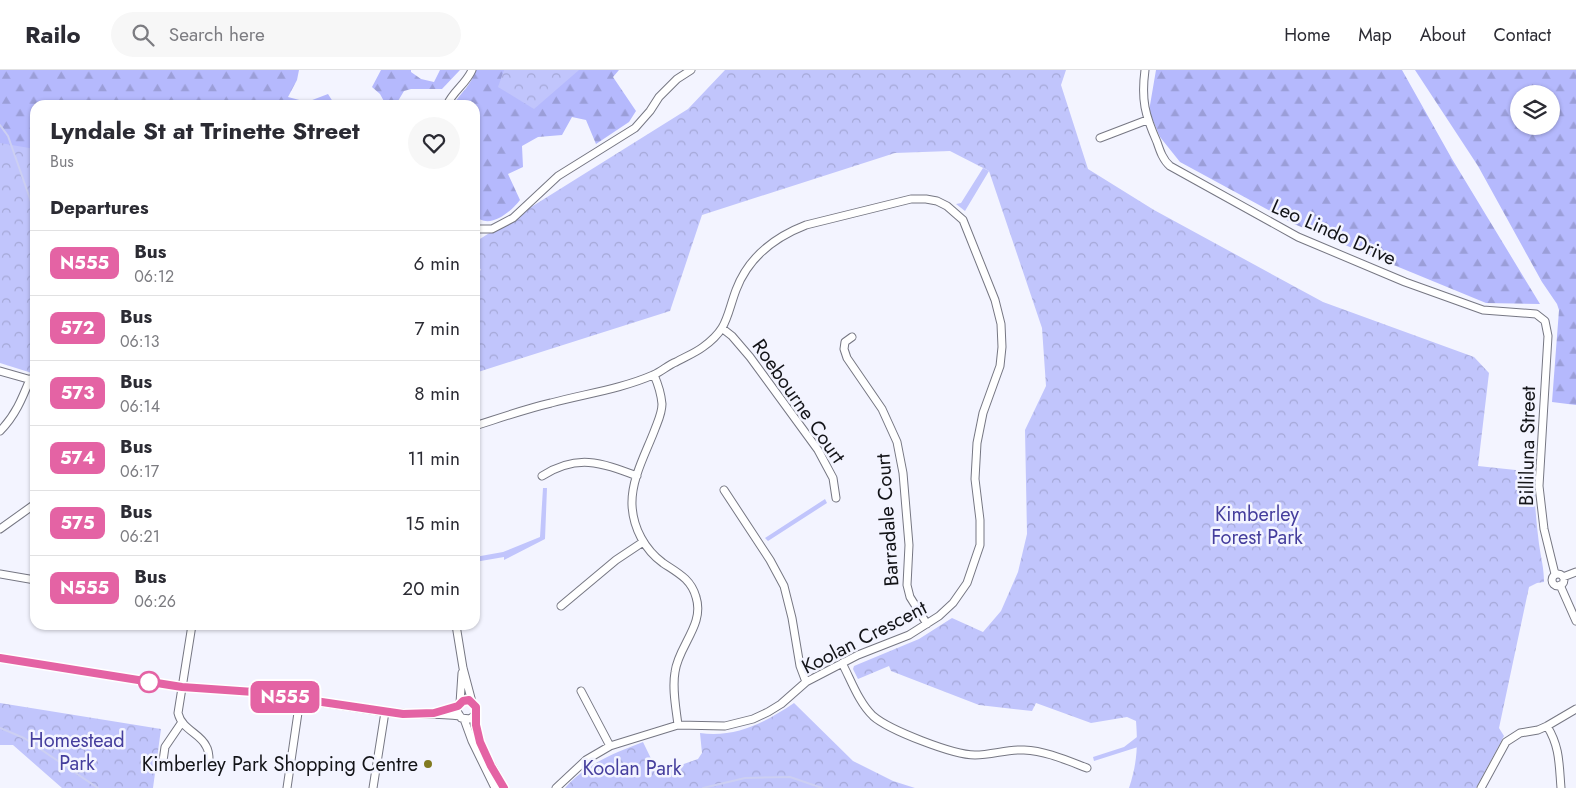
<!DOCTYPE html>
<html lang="en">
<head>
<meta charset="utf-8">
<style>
  body { margin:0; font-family:Jost,sans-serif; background:#f7f7f7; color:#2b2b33; height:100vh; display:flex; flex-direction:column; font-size:19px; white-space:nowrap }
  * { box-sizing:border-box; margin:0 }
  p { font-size:16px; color:#7c7c81 }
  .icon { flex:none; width:28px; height:28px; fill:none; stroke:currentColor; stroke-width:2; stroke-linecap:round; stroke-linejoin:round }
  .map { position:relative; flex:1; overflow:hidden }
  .side { position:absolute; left:30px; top:30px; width:450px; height:530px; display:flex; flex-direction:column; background:#fff; border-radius:15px; box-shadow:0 1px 4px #0004 }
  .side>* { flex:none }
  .badge { padding:0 10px; border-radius:8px; font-size:18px; line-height:32px }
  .buttons { position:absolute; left:1510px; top:15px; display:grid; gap:10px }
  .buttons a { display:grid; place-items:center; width:50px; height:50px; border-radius:50%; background:#fff; box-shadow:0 1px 4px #0004; font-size:25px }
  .map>.badge { position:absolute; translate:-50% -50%; box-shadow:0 0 0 2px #fff }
  h2 { padding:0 20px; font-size:19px; line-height:45px }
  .round { display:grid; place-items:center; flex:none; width:52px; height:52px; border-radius:26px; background:#f7f7f7 }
  .head { display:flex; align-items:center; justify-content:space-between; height:85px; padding:0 20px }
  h1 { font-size:24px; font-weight:700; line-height:38px }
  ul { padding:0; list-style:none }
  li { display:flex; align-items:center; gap:15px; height:65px; padding:0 20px; border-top:1px solid #e1e1e2 }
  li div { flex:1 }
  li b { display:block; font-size:19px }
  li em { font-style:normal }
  li .badge { min-width:55px; font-weight:700; text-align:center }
  header { display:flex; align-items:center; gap:30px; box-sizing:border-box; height:70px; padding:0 25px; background:#fff; border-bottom:1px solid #e1e1e2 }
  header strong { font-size:24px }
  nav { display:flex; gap:28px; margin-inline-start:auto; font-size:18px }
  .search { width:350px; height:45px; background:#f7f7f7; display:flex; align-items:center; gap:12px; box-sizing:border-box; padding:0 18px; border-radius:28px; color:#7c7c81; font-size:19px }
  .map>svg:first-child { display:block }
  .green { fill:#c1c5fc }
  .forest { fill:url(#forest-firs); fill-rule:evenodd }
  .park { fill:url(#park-crowns) }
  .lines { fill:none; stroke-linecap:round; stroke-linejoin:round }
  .stream { stroke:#cccff2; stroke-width:2 }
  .minor-casing { stroke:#767783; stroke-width:9 }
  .minor { stroke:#fff; stroke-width:7 }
  .line-casing { stroke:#fff; stroke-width:11 }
  .line { stroke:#e463a4; stroke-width:8 }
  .stop-dot { fill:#fff; stroke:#e463a4; stroke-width:2.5 }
  .poi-dot { fill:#817a20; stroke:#f3f4ff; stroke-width:2 }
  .labels { text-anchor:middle; stroke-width:5; stroke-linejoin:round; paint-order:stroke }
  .street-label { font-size:20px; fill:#131418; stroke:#f3f4ff }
  .park-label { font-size:20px; fill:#453e9d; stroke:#f3f4ff }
  .poi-label { font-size:20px; fill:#131418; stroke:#f3f4ff; text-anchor:end }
</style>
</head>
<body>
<header>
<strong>Railo</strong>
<div class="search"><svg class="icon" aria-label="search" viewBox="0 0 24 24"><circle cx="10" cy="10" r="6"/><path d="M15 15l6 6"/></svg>Search here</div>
<nav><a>Home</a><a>Map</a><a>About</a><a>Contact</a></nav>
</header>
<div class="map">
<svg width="1576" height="718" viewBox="0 0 1576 718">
  <defs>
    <pattern id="forest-firs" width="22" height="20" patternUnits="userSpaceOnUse" patternTransform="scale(1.25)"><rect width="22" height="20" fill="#b5b9fd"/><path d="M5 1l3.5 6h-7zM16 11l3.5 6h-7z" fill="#9b9ed8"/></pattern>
    <pattern id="park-crowns" width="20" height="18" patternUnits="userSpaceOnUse" patternTransform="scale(1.25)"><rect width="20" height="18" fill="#c1c5fc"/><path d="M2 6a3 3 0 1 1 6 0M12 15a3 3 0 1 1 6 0" fill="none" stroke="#a5a8d7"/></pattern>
  </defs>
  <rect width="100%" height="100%" fill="#f3f4ff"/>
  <!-- green -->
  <path class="green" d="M983,98L989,101L965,141L956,134L961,133Z
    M543,418H547L545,469L504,490V487L475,492V487L503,482L540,467Z
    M825,429L827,433L768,471L765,468Z
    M1137,667L1138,677L1094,691L1093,687L1124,677Z"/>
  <!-- forest -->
  <path class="forest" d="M0,0H299L297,10L288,27L307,32L328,24L335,35H35V244L0,104Z
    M381,0H411V2L421,9L434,12L440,0H460L442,19H411L404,21L398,31L399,35H386L380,24L372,17Z
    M476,0H619L613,7L636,41L629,52L596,74L586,50L572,47L562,65L538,67L522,76L523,97L508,104L520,130C511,142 488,161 475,145V35H453C462,21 470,17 476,0Z
    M1156,0H1402L1452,89L1540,234L1486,233L1294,154L1180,92L1160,67L1149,41Z
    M1415,0H1576V335L1552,332L1559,240L1557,234L1542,212L1478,96ZM1519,24H1551V56H1519Z"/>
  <!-- park -->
  <path class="park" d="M504,0H579L534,39L498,17Z
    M725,0H1066L1061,15L1088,99L1154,140L1323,232L1474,287L1489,303L1478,396L1525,401L1534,403C1534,427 1536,450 1539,474C1541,488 1544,498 1544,512L1537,513L1529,517L1499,658L1504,666L1476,718H1129C1137,694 1138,676 1136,651L1127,647L1091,653L1036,633L1032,641L979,635L891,601L889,596L858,609L853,599L854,596L919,569L952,548L983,562L1001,541L1018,502L1027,464L1025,360L1046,316L1042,258L989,101L950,81L895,83L702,145L670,241L475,303V204L481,200L475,190V172L688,39Z
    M0,73L35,79V304L0,293Z
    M0,633L161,659L153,718H62L13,675H0Z
    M794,633L853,691L893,711L915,718H565C586,694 614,683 643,672L658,703L698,689L702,683L700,663C736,668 766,652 794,633Z"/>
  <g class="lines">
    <!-- stream -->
    <path class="stream" d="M0,55L8,66L35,143
      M34,221L35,213
      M0,658L24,668L98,718
      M703,718L745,708L790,707L822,718"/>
    <!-- minor casing -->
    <g class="minor-casing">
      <path id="minor" d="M1145,0C1141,30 1145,45 1157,72C1160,81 1163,90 1170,96L1298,167L1405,212L1483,240L1536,244L1545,251L1548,266L1539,416L1544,459L1555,504
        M447,35C453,21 466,14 472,0
        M1100,68L1147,50
        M475,162L478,159H492L513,148L558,106L635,58L650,41L659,27L677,9L691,0
        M723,259L732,266L750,287L818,380L833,408L836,428
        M852,267L845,272L844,279L847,288L882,339L897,372L903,403L909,475L907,515L910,527L927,554
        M0,301L35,311
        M654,305C658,314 661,323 662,334C662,343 658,351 655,359C646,383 631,409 632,435C633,458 645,480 663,493C678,503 691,509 696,527C705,555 678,576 675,602C672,619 676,638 678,655
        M475,356C500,348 525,339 551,333C584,324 621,319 653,305C661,302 668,295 676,292C685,287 695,283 703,277C728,259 726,247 736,220C748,188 775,167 806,155L911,129H926L937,131L947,136L963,150L995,230L1001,254L1002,277L1000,296L983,343L977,373L975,409L980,450V475L967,513L953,533L939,546L909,565L858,585L806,612L781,634L768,642L753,649L725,656L678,655L610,676L586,690L556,718
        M0,361C15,346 22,329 30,309
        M542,406C577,384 600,392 637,406
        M724,420L770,490L784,516L792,548L800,596L806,612
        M0,459L35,434
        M0,504L35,510
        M1552 510a6 6 0 1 1 12 0a6 6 0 1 1-12 0Z
        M1563,507L1576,502
        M1560,515L1576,551
        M561,536L616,490L643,472
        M192,555L178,643C182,660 200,663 206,676C210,682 209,690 209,696
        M456,555L463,598L472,632
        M0,588L182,617L253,622L385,642C410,645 435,643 460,646
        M842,593C851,610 859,633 873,646C889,660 953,685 975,685C992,685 1008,679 1024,680C1046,681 1066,690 1087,698
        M581,621L610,676
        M460,633L462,603
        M437,642L458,636
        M475,645L470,649L461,648L457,641C457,634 462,630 469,631L476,637L475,655L482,678L504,718
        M464,649L472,671L495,718
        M1547,656C1560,677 1559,694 1561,718
        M162,698L165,677L182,652
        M287,718L300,629
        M373,718L385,642
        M1481,718L1506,672L1520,663L1538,660L1547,656L1576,639"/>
    </g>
    <!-- minor -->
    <use href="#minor" class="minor"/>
  </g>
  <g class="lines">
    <!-- line casing -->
    <g class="line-casing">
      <path id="line" d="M0,588L182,617L254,622L403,644L434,643L458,636L463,631L469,630L476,637V655L480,672L491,696L504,718"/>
    </g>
    <!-- line -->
    <use href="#line" class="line"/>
  </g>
  <!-- markers -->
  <circle class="stop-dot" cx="149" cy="612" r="10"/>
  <circle class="poi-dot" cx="428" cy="694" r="5"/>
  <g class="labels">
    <!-- street labels -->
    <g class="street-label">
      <text transform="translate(1334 162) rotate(24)" y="7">Leo Lindo Drive</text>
      <text transform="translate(799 331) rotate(55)" y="7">Roebourne Court</text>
      <text transform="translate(1527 376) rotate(-89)" y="7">Billiluna Street</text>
      <text transform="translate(887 450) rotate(-94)" y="7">Barradale Court</text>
      <text transform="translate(864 567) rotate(-27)" y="7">Koolan Crescent</text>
    </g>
    <!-- park labels -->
    <g class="park-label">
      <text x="1257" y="451">Kimberley<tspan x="1257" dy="23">Forest Park</tspan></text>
      <text x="77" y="677">Homestead<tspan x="77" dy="23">Park</tspan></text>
      <text x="632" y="705">Koolan Park</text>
    </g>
    <!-- poi labels -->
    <g class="poi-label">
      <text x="418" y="701">Kimberley Park Shopping Centre</text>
    </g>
  </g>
</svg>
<div class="buttons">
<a><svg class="icon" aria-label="layers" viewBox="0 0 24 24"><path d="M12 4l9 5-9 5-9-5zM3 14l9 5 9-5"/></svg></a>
</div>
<b class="badge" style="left:285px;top:627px;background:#e463a4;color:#fff">N555</b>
<section class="side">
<div class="head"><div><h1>Lyndale St at Trinette Street</h1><p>Bus</p></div><a class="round"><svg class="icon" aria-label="heart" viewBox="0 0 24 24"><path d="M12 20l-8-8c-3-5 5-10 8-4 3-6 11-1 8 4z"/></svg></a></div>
<h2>Departures</h2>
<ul>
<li><span class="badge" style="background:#e463a4;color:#fff">N555</span><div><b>Bus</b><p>06:12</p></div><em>6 min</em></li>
<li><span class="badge" style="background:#e463a4;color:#fff">572</span><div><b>Bus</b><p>06:13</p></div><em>7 min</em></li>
<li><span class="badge" style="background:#e463a4;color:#fff">573</span><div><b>Bus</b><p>06:14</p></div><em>8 min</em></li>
<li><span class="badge" style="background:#e463a4;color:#fff">574</span><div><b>Bus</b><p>06:17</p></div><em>11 min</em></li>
<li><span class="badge" style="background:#e463a4;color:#fff">575</span><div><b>Bus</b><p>06:21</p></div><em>15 min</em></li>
<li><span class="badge" style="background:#e463a4;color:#fff">N555</span><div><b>Bus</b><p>06:26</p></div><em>20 min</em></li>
</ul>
</section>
</div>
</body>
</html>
